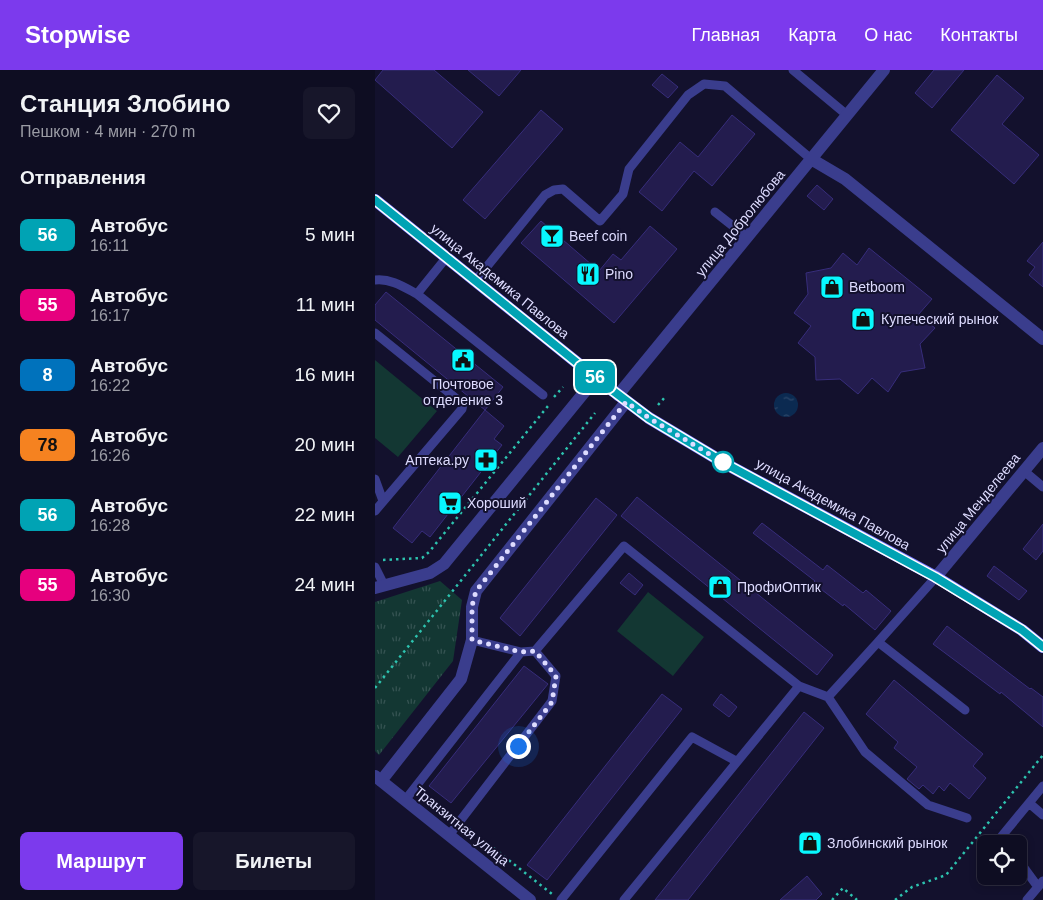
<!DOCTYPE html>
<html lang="ru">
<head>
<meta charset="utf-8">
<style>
  body { margin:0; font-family:Helvetica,sans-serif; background:#17162a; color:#f1f3f6; height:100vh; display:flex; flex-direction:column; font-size:19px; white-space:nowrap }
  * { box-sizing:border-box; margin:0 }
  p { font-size:16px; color:#9b9ca5 }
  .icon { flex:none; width:28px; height:28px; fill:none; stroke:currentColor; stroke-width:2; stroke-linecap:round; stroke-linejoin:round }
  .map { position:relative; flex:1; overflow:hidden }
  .side { display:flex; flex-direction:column; background:#0e0d22; width:375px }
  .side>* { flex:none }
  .badge { padding:0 10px; border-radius:8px; font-size:18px; line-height:32px }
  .controls { position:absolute; left:602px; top:765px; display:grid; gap:10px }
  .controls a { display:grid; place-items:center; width:50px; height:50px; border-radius:8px; background:#0e0d22; box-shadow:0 2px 8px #0003,0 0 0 1px #2e2d40; font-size:25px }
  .you { position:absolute; width:25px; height:25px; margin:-12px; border:4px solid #fff; border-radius:50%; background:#1a73e8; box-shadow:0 0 0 8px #1a73e833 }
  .map>.badge { position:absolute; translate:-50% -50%; box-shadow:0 0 0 2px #fff }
  h2 { padding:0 20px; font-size:19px; line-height:45px }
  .round { display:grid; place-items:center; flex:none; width:52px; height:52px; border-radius:8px; background:#17162a }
  .head { display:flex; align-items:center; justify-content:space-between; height:85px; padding:0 20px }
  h1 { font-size:24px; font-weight:600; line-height:38px }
  .action { display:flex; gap:10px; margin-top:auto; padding:10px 20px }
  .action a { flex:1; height:58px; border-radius:8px; background:#7c3aed; color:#fff; font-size:20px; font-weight:600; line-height:58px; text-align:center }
  .action a+a { background:#17162a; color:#f1f3f6 }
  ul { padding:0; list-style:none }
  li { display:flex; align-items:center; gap:15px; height:70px; padding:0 20px }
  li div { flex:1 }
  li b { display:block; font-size:19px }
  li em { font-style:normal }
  li .badge { min-width:55px; font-weight:700; text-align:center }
  header { display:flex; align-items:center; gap:30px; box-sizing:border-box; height:70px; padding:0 25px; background:#7c3aed; color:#fff }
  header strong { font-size:24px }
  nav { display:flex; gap:28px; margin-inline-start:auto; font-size:18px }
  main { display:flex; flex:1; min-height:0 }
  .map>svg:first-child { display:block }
  .grass { fill:#133733 }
  .park { fill:url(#park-tufts) }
  .water { fill:url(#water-ripples) }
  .building { fill:#231c4e; stroke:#372d7b }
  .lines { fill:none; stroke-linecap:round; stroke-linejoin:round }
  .path { stroke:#2dc3af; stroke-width:2.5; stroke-dasharray:2.5 4; stroke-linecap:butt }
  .lane { stroke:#3a3d8d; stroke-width:9 }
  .street { stroke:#3a3d8d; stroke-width:12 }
  .secondary { stroke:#737aff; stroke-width:12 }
  .line-casing { stroke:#fff; stroke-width:11 }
  .line { stroke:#00a3b4; stroke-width:8 }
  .walk { stroke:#dedcff; stroke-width:5; stroke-dasharray:0 9 }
  .stop-dot { fill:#fff; stroke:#00a3b4; stroke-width:2.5 }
  .labels { text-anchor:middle; stroke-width:4; stroke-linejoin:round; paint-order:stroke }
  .street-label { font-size:14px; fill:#dedcff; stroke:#13112d }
  .poi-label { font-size:14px; fill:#dedcff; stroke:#13112d; text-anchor:start }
</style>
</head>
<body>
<header>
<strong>Stopwise</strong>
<nav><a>Главная</a><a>Карта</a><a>О нас</a><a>Контакты</a></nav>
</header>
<main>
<section class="side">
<div class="head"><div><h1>Станция Злобино</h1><p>Пешком · 4 мин · 270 m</p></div><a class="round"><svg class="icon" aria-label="heart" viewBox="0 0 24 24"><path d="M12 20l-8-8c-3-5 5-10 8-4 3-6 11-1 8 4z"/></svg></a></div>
<h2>Отправления</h2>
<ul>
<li><span class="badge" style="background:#00a3b4;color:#fff">56</span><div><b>Автобус</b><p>16:11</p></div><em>5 мин</em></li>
<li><span class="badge" style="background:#e6007e;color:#fff">55</span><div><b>Автобус</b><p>16:17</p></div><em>11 мин</em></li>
<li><span class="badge" style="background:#0072bc;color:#fff">8</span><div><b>Автобус</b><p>16:22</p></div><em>16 мин</em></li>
<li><span class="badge" style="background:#f58220;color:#111">78</span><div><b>Автобус</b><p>16:26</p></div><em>20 мин</em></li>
<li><span class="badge" style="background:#00a3b4;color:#fff">56</span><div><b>Автобус</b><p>16:28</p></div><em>22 мин</em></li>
<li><span class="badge" style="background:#e6007e;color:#fff">55</span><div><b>Автобус</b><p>16:30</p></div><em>24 мин</em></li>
</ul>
<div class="action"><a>Маршрут</a><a>Билеты</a></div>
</section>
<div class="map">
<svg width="668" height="830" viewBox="0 0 668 830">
  <defs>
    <pattern id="park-tufts" width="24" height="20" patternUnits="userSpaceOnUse" patternTransform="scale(1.25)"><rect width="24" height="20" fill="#133733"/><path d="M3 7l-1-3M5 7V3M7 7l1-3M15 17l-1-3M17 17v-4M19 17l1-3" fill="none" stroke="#355352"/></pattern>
    <pattern id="water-ripples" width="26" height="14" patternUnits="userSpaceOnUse" patternTransform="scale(1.25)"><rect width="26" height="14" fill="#0b2a51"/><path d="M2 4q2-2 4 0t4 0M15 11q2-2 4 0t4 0" fill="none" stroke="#2e486b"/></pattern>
  </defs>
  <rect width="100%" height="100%" fill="#13112d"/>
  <!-- grass -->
  <path class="grass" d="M0,290L62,341L23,387L0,368Z
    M273,522L329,567L298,606L242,561Z"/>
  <!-- park -->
  <path class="park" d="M65,511L87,530L78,591L4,685L0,681V532Z"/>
  <!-- water -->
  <path class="water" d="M399 335a12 12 0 1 1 24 0a12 12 0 1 1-24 0Z"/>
  <!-- building -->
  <path class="building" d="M8,0H59L108,42L77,78L0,10Z
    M93,0H146L124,26Z
    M559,0H589L557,38L540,23Z
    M287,4L303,17L293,28L277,15Z
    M622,5L649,28L627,54L664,85L639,114L576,60Z
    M166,40L188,59L110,149L88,130Z
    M357,45L380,64L337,116L319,101L287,141L264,122L305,72L323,87Z
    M442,115L458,129L449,140L432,126Z
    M166,151L224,201L238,184L246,190L275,156L302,179L239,253L146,173Z
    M668,172V217L654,205L660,197L652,191Z
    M494,178L557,229L543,245L560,258L545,274L550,298L526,302L513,322L497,308L483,324L465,309L441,310L440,287L423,273L436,256L419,243L433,224L431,203L456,198L468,183L482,195Z
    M11,222L128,317L110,340L0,250V235Z
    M110,340L129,356L119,369L127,375L55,467L47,461L37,473L18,458Z
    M262,427L458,585L442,605L246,446Z
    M221,428L242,445L145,566L125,548Z
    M387,453L448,500L452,495L488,523L491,520L516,541L500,560L469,534L468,536L438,513L440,511L378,463Z
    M668,454V481L661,490L648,479Z
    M619,496L652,521L644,530L612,506Z
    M254,503L268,515L260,525L245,513Z
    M572,556L655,619L656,618L668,627V657L626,622L625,624L558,574Z
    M149,596L173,614L76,733L54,716Z
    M519,610L608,684L598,696L611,708L594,729L575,713L569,721L564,716L558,724L548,715L544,719L532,709L542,697L519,678L523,672L491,644Z
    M287,624L307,639L172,810L152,795Z
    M346,624L362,637L354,647L338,635Z
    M429,642L449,658L313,830H280Z
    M432,806L447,824L441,830H405Z"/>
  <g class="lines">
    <!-- path -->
    <path class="path" d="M179,327L188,317
      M283,335L291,326
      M8,490L47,488L54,482L173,336
      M0,618L220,343
      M50,724L77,745
      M93,758L177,824
      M457,830L468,818L482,830
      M520,830L537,817L571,805L668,685"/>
    <!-- lane -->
    <path class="lane" d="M418,0L472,45
      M340,142L373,168
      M0,210C15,208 29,217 42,224L71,188
      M101,210L170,125L179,120L188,119L225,151L248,124L254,99L313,25L329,14L350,16L436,89
      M42,224L168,325
      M0,263L88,334L87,339L0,441
      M649,401L668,417
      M0,409L8,431
      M0,497L9,515
      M561,507L503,572L590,640
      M97,570L146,582L160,581L249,476L424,616L453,627L490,682L553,735L592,748
      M453,627L503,572
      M668,716L654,733L668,745
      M31,729L146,582
      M75,764L177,631L181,606L160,581
      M631,774L626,767L654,733
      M644,791L663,817
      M186,830L317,667L361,691
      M249,830L424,616
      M652,830L668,811"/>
    <!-- street -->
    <path class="street" d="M436,89L470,109L668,269
      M243,325L509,0
      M561,507L668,378
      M0,518L55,503L69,494L221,308
      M0,706L155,830
      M6,711L86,609L97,570V537L101,521L251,332"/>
    <!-- secondary -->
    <path class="secondary" d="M0,130L221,308L274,348L351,394L561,507L647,560L668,577"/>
  </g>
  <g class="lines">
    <!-- line casing -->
    <g class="line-casing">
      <path id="line" d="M0,130L221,308L274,348L351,394L560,507L647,560L668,577"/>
    </g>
    <!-- line -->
    <use href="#line" class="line"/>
    <!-- walk -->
    <path class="walk" d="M143,676L177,632L181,606L160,581L146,582L97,570V536L101,521L251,332L274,348L351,394L348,392"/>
  </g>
  <!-- icons -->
  <defs>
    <g id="bar-square" transform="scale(1.25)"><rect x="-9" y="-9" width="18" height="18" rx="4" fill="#08f8ff" stroke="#13112d"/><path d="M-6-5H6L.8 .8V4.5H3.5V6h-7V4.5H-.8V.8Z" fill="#111"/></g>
    <g id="restaurant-square" transform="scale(1.25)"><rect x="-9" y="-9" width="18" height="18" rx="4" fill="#08f8ff" stroke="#13112d"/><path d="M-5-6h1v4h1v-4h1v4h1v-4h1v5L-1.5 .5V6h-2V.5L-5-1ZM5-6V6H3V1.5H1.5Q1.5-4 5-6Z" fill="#111"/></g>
    <g id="shop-square" transform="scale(1.25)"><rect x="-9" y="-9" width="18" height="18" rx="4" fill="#08f8ff" stroke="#13112d"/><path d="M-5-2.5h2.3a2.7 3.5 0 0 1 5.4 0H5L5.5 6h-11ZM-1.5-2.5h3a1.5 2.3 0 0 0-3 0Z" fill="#111"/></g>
    <g id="civic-square" transform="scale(1.25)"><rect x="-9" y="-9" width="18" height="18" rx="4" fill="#08f8ff" stroke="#13112d"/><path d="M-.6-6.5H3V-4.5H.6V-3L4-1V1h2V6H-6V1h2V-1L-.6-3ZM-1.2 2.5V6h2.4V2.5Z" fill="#111"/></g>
    <g id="pharmacy-square" transform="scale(1.25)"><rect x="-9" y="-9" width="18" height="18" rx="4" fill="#08f8ff" stroke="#13112d"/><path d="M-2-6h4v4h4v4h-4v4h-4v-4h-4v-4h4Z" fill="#111"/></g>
    <g id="supermarket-square" transform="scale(1.25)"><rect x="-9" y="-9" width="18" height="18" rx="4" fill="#08f8ff" stroke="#13112d"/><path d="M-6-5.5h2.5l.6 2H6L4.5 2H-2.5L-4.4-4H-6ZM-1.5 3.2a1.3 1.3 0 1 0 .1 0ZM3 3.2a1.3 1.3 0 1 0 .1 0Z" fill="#111"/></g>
  </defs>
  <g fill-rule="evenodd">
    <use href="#bar-square" x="177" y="166"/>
    <use href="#restaurant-square" x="213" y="204"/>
    <use href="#shop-square" x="457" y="217"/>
    <use href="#shop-square" x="488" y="249"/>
    <use href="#civic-square" x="88" y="290"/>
    <use href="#pharmacy-square" x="111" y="390"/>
    <use href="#supermarket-square" x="75" y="433"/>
    <use href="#shop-square" x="345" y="517"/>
    <use href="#shop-square" x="435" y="773"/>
  </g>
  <!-- markers -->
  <circle class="stop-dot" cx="348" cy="392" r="10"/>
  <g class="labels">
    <!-- street labels -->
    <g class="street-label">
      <text transform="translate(365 153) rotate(-51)" y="5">улица Добролюбова</text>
      <text transform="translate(125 211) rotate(39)" y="5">улица Академика Павлова</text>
      <text transform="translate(603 433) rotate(-51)" y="5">улица Менделеева</text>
      <text transform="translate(458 434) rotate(29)" y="5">улица Академика Павлова</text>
      <text transform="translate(87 756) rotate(39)" y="5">Транзитная улица</text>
    </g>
    <!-- poi labels -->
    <g class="poi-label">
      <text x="194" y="171">Beef coin</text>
      <text x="230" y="209">Pino</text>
      <text x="474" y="222">Betboom</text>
      <text x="506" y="254">Купеческий рынок</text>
      <text x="88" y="319" text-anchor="middle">Почтовое<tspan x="88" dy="16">отделение 3</tspan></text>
      <text x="94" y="395" text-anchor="end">Аптека.ру</text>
      <text x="92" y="438">Хороший</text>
      <text x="362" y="522">ПрофиОптик</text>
      <text x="452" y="778">Злобинский рынок</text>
    </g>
  </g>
</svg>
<div class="controls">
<a><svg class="icon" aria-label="locate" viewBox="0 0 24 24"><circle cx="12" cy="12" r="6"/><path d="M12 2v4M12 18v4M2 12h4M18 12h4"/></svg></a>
</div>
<div class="you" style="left:143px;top:676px"></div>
<b class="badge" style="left:220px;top:307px;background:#00a3b4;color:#fff">56</b>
</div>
</main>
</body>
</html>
